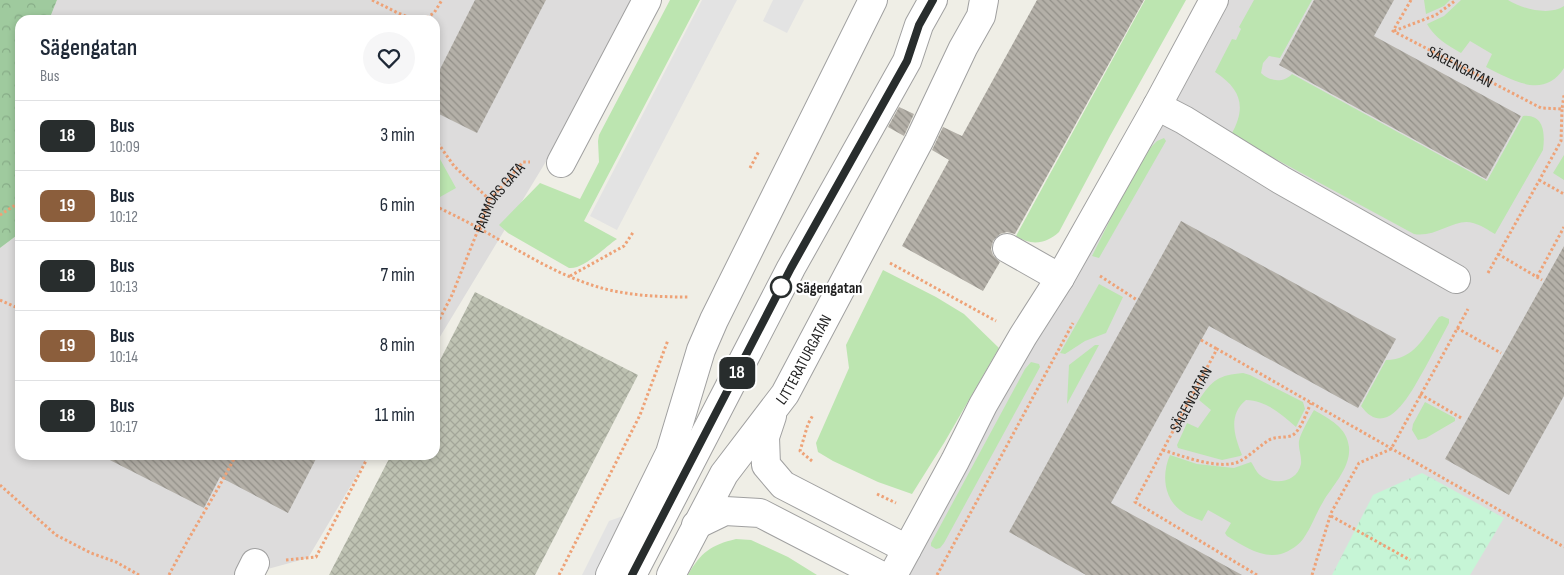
<!DOCTYPE html>
<html lang="en">
<head>
<meta charset="utf-8">
<style>
  body { margin:0; font-family:"Sofia Sans Condensed",sans-serif; background:#f6f6f7; color:#1f2937; height:100vh; display:flex; flex-direction:column; font-size:19px; white-space:nowrap }
  * { box-sizing:border-box; margin:0 }
  p { font-size:16px; color:#747a83 }
  .icon { flex:none; width:28px; height:28px; fill:none; stroke:currentColor; stroke-width:2; stroke-linecap:round; stroke-linejoin:round }
  .map { position:relative; flex:1; overflow:hidden }
  .sheet { position:absolute; left:15px; top:15px; width:425px; height:445px; display:flex; flex-direction:column; background:#fff; border-radius:15px; box-shadow:0 2px 8px #0003 }
  .sheet>* { flex:none }
  .badge { padding:0 10px; border-radius:8px; font-size:18px; line-height:32px }
  .map>.badge { position:absolute; translate:-50% -50%; box-shadow:0 0 0 2px #fff }
  .round { display:grid; place-items:center; flex:none; width:52px; height:52px; border-radius:26px; background:#f6f6f7 }
  .overview { display:flex; align-items:center; justify-content:space-between; height:85px; padding:0 25px }
  h1 { font-size:24px; font-weight:600; line-height:38px }
  ul { padding:0; list-style:none }
  li { display:flex; align-items:center; gap:15px; height:70px; padding:0 25px; border-top:1px solid #e0e1e3 }
  li div { flex:1 }
  li b { display:block; font-size:19px }
  li em { font-style:normal }
  li .badge { min-width:55px; font-weight:700; text-align:center }
  .map>svg:first-child { display:block }
  .residential { fill:#dddcdc }
  .construction { fill:url(#construction-cross-hatch) }
  .grass { fill:#bce5b0 }
  .forest { fill:url(#forest-crowns) }
  .park { fill:url(#park-crowns) }
  .parking { fill:#e3e3e3 }
  .building { fill:url(#building-back-hatch) }
  .lines { fill:none; stroke-linecap:round; stroke-linejoin:round }
  .minor-casing { stroke:#a0a0a0; stroke-width:30 }
  .path { stroke:#eea277; stroke-width:3; stroke-dasharray:2.5 2.5; stroke-linecap:butt }
  .minor { stroke:#fff; stroke-width:28 }
  .line-casing { stroke:#fff; stroke-width:11 }
  .line { stroke:#282d2d; stroke-width:8 }
  .stop-dot { fill:#fff; stroke:#282d2d; stroke-width:2.5 }
  .labels { text-anchor:middle; stroke-width:4.5; stroke-linejoin:round; paint-order:stroke }
  .street-label { font-size:16px; fill:#1f1f1f; stroke:#fff }
  .stop-label { font-size:16px; font-weight:bold; fill:#1f1f1f; stroke:#fff; text-anchor:start }
</style>
</head>
<body>
<div class="map">
<svg width="1564" height="575" viewBox="0 0 1564 575">
  <defs>
    <pattern id="construction-cross-hatch" width="8" height="8" patternUnits="userSpaceOnUse" patternTransform="scale(1.25)"><rect width="8" height="8" fill="#bec2b2"/><path d="M0 0l8 8M0 8l8-8" fill="none" stroke="#a3a699"/></pattern>
    <pattern id="forest-crowns" width="20" height="18" patternUnits="userSpaceOnUse" patternTransform="scale(1.25)"><rect width="20" height="18" fill="#9fca9e"/><path d="M2 6a3 3 0 1 1 6 0M12 15a3 3 0 1 1 6 0" fill="none" stroke="#88ad88"/></pattern>
    <pattern id="park-crowns" width="20" height="18" patternUnits="userSpaceOnUse" patternTransform="scale(1.25)"><rect width="20" height="18" fill="#c6f5d6"/><path d="M2 6a3 3 0 1 1 6 0M12 15a3 3 0 1 1 6 0" fill="none" stroke="#aad2b7"/></pattern>
    <pattern id="building-back-hatch" width="6" height="6" patternUnits="userSpaceOnUse" patternTransform="scale(1.25)"><rect width="6" height="6" fill="#b4b0a8"/><path d="M-1 5l2 2M0 0l6 6M5-1l2 2" fill="none" stroke="#928f88"/></pattern>
  </defs>
  <rect width="100%" height="100%" fill="#efeee6"/>
  <!-- residential -->
  <path class="residential" d="M57,0H636L585,97L435,345V20H49Z
    M1202,0H1564V575H886Z
    M20,233V455H369L308,558L246,575H0V248Z"/>
  <!-- construction -->
  <path class="construction" d="M475,292L638,375L535,575H329L391,455H435V370Z"/>
  <!-- grass -->
  <path class="grass" d="M670,0H700L584,221L617,239C605,247 583,270 569,268L508,233L499,225L540,183L580,199L599,162L598,141L599,135Z
    M1145,0H1186L1110,136L1059,232C1046,244 1031,246 1016,236Z
    M1254,0H1312L1280,58L1269,56L1263,63L1261,73C1270,82 1284,83 1292,74L1487,181L1523,116C1545,114 1545,135 1543,150L1495,234C1488,230 1481,225 1473,223C1456,217 1436,238 1414,234L1231,135C1247,107 1241,89 1215,72L1232,39L1236,40L1241,29L1239,27Z
    M1424,0H1450L1444,6L1426,14Z
    M1461,0H1508C1522,9 1550,16 1564,6V68C1544,100 1512,80 1486,67L1492,54L1470,41L1461,53C1447,45 1435,38 1427,24L1444,16Z
    M1164,138L1166,141L1099,258L1092,256L1142,156L1157,141Z
    M435,150L456,188L440,197L435,194Z
    M1564,155V180L1553,173Z
    M883,270L936,297L964,314L999,348L944,443L912,494L878,482L833,461L818,452L816,443L849,368L846,345Z
    M1099,284L1123,297L1106,333L1085,341L1065,354L1060,353Z
    M1442,316L1449,319V323C1441,338 1433,353 1425,368C1413,388 1388,443 1361,406L1386,360C1414,360 1424,337 1439,317Z
    M1095,345H1099L1067,404L1069,365Z
    M1031,362L1039,364L1040,367L944,543L940,548L936,549L931,546V543L1025,369Z
    M1243,373L1250,375L1303,402L1305,409L1296,427C1280,413 1267,401 1246,400C1228,415 1234,435 1242,455L1240,456L1222,460L1178,448L1177,445L1187,423L1198,428L1211,410L1199,400C1212,380 1219,375 1243,373Z
    M1425,402L1455,418V421L1426,438L1418,440L1412,430L1413,424Z
    M1314,410C1329,419 1347,427 1349,447C1351,468 1332,486 1323,502C1316,513 1312,526 1305,536C1300,545 1290,551 1281,554C1262,559 1242,545 1227,536L1225,533L1231,523L1208,510L1202,521C1195,518 1186,515 1180,510C1163,497 1162,473 1170,455L1197,464L1234,468L1251,462C1254,466 1256,472 1260,475C1273,486 1297,483 1301,464C1302,456 1298,449 1299,441C1300,434 1310,417 1314,410Z
    M736,539L751,540L788,557L817,575H688C701,552 711,545 736,539Z"/>
  <!-- forest -->
  <path class="forest" d="M0,0H57L49,20H20V233L0,248Z"/>
  <!-- park -->
  <path class="park" d="M1422,473L1504,518L1470,575H1332L1373,495Z"/>
  <!-- parking -->
  <path class="parking" d="M702,0H737L617,230L590,216Z
    M773,0H804L787,33L763,21Z
    M626,515L596,575H582L609,521Z"/>
  <!-- building -->
  <path class="building" d="M475,0H546L477,133L435,112V79Z
    M1037,0H1144L1015,234L1007,232L1000,234L993,241L991,249L993,255L1000,262L983,291L902,246L949,160L932,150L943,127L962,136Z
    M1314,0H1394L1374,36L1521,116L1486,179L1279,65Z
    M899,107L914,114L904,136L888,127Z
    M1181,221L1396,339L1358,408L1209,326L1111,503L1242,575H1086L1009,532Z
    M1564,246V396L1509,495L1445,459Z
    M100,455H318L288,513L220,477L204,508Z"/>
  <g class="lines">
    <!-- minor casing -->
    <g class="minor-casing">
      <g id="minor">
        <path d="M1157,106L1184,120L1281,180L1456,279"/>
        <path d="M561,163L647,0"/>
        <path d="M1007,248L1060,278"/>
        <path d="M772,416L765,437L766,465L783,485L907,549"/>
        <path d="M696,525L725,511L760,513L880,575"/>
        <path d="M249,575L255,563"/>
        <path d="M610,575L670,453L701,350L714,320L873,0"/>
        <path d="M632,575L791,268L907,61L919,25L933,0"/>
        <path id="s4" d="M671,575L724,474L785,394L919,141L963,48L981,16L984,0"/>
        <path d="M893,575L955,461L983,405L1023,336L1060,278L1157,106L1214,0"/>
      </g>
    </g>
    <!-- path -->
    <g class="path">
      <path d="M372,0L398,13L416,20"/>
      <path id="s1" d="M1411,0L1393,31L1541,108L1562,109L1564,95"/>
      <path d="M422,20L434,13L442,0"/>
      <path d="M1394,31L1436,15L1456,0"/>
      <path d="M435,46L438,59L435,65"/>
      <path d="M435,139L454,166L490,200"/>
      <path d="M750,168L759,151"/>
      <path d="M1539,180L1564,194"/>
      <path d="M435,206C456,216 476,226 496,238C525,254 554,272 586,283C618,295 654,297 688,297"/>
      <path d="M0,215L20,202"/>
      <path d="M1498,254L1542,280"/>
      <path d="M890,263L996,321"/>
      <path d="M1488,273L1561,141L1562,109"/>
      <path d="M570,276L624,246L634,231"/>
      <path d="M1100,276L1137,300"/>
      <path d="M1537,277L1564,227"/>
      <path d="M0,300L20,309"/>
      <path id="s2" d="M435,328L452,295L490,200L523,162H530"/>
      <path d="M1457,328L1501,353"/>
      <path d="M1201,340L1217,349"/>
      <path d="M1420,394L1463,419"/>
      <path d="M1163,450C1182,456 1219,470 1238,462C1249,457 1258,447 1269,440C1276,436 1284,438 1291,436C1300,433 1307,411 1311,403"/>
      <path d="M812,461L800,451L808,424L813,415"/>
      <path d="M0,485L56,535L91,553L116,562L139,575"/>
      <path d="M877,494L896,503"/>
      <path d="M1331,516L1410,560"/>
      <path d="M286,560L316,557L369,455"/>
      <path d="M169,575C190,534 215,496 236,455"/>
      <path d="M559,575L640,415L668,340"/>
      <path d="M937,575L1073,323"/>
      <path id="s3" d="M1257,575L1135,502L1217,349L1564,547"/>
      <path d="M1312,575L1331,513L1359,463L1391,449L1468,309"/>
    </g>
    <!-- minor -->
    <use href="#minor" class="minor"/>
  </g>
  <g class="lines">
    <!-- line casing -->
    <g class="line-casing">
      <path id="line" d="M632,575L791,268L907,61L919,25L933,0"/>
    </g>
    <!-- line -->
    <use href="#line" class="line"/>
  </g>
  <!-- markers -->
  <circle class="stop-dot" cx="781" cy="287" r="10"/>
  <g class="labels">
    <!-- street labels -->
    <g class="street-label">
      <text dy="6" stroke="none"><textPath href="#s1" startOffset="112">SÄGENGATAN</textPath></text>
      <text dy="6" stroke="none"><textPath href="#s2" startOffset="146">FARMORS GATA</textPath></text>
      <text dy="6" stroke="none"><textPath href="#s4" startOffset="254">LITTERATURGATAN</textPath></text>
      <text dy="6" stroke="none"><textPath href="#s3" startOffset="259">SÄGENGATAN</textPath></text>
    </g>
    <!-- stop labels -->
    <g class="stop-label">
      <text x="796" y="293">Sägengatan</text>
    </g>
  </g>
</svg>
<b class="badge" style="left:737px;top:373px;background:#282d2d;color:#fff">18</b>
<section class="sheet">
<div class="overview"><div><h1>Sägengatan</h1><p>Bus</p></div><a class="round"><svg class="icon" aria-label="heart" viewBox="0 0 24 24"><path d="M12 20l-8-8c-3-5 5-10 8-4 3-6 11-1 8 4z"/></svg></a></div>
<ul>
<li><span class="badge" style="background:#282d2d;color:#fff">18</span><div><b>Bus</b><p>10:09</p></div><em>3 min</em></li>
<li><span class="badge" style="background:#8b5e3c;color:#fff">19</span><div><b>Bus</b><p>10:12</p></div><em>6 min</em></li>
<li><span class="badge" style="background:#282d2d;color:#fff">18</span><div><b>Bus</b><p>10:13</p></div><em>7 min</em></li>
<li><span class="badge" style="background:#8b5e3c;color:#fff">19</span><div><b>Bus</b><p>10:14</p></div><em>8 min</em></li>
<li><span class="badge" style="background:#282d2d;color:#fff">18</span><div><b>Bus</b><p>10:17</p></div><em>11 min</em></li>
</ul>
</section>
</div>
</body>
</html>
